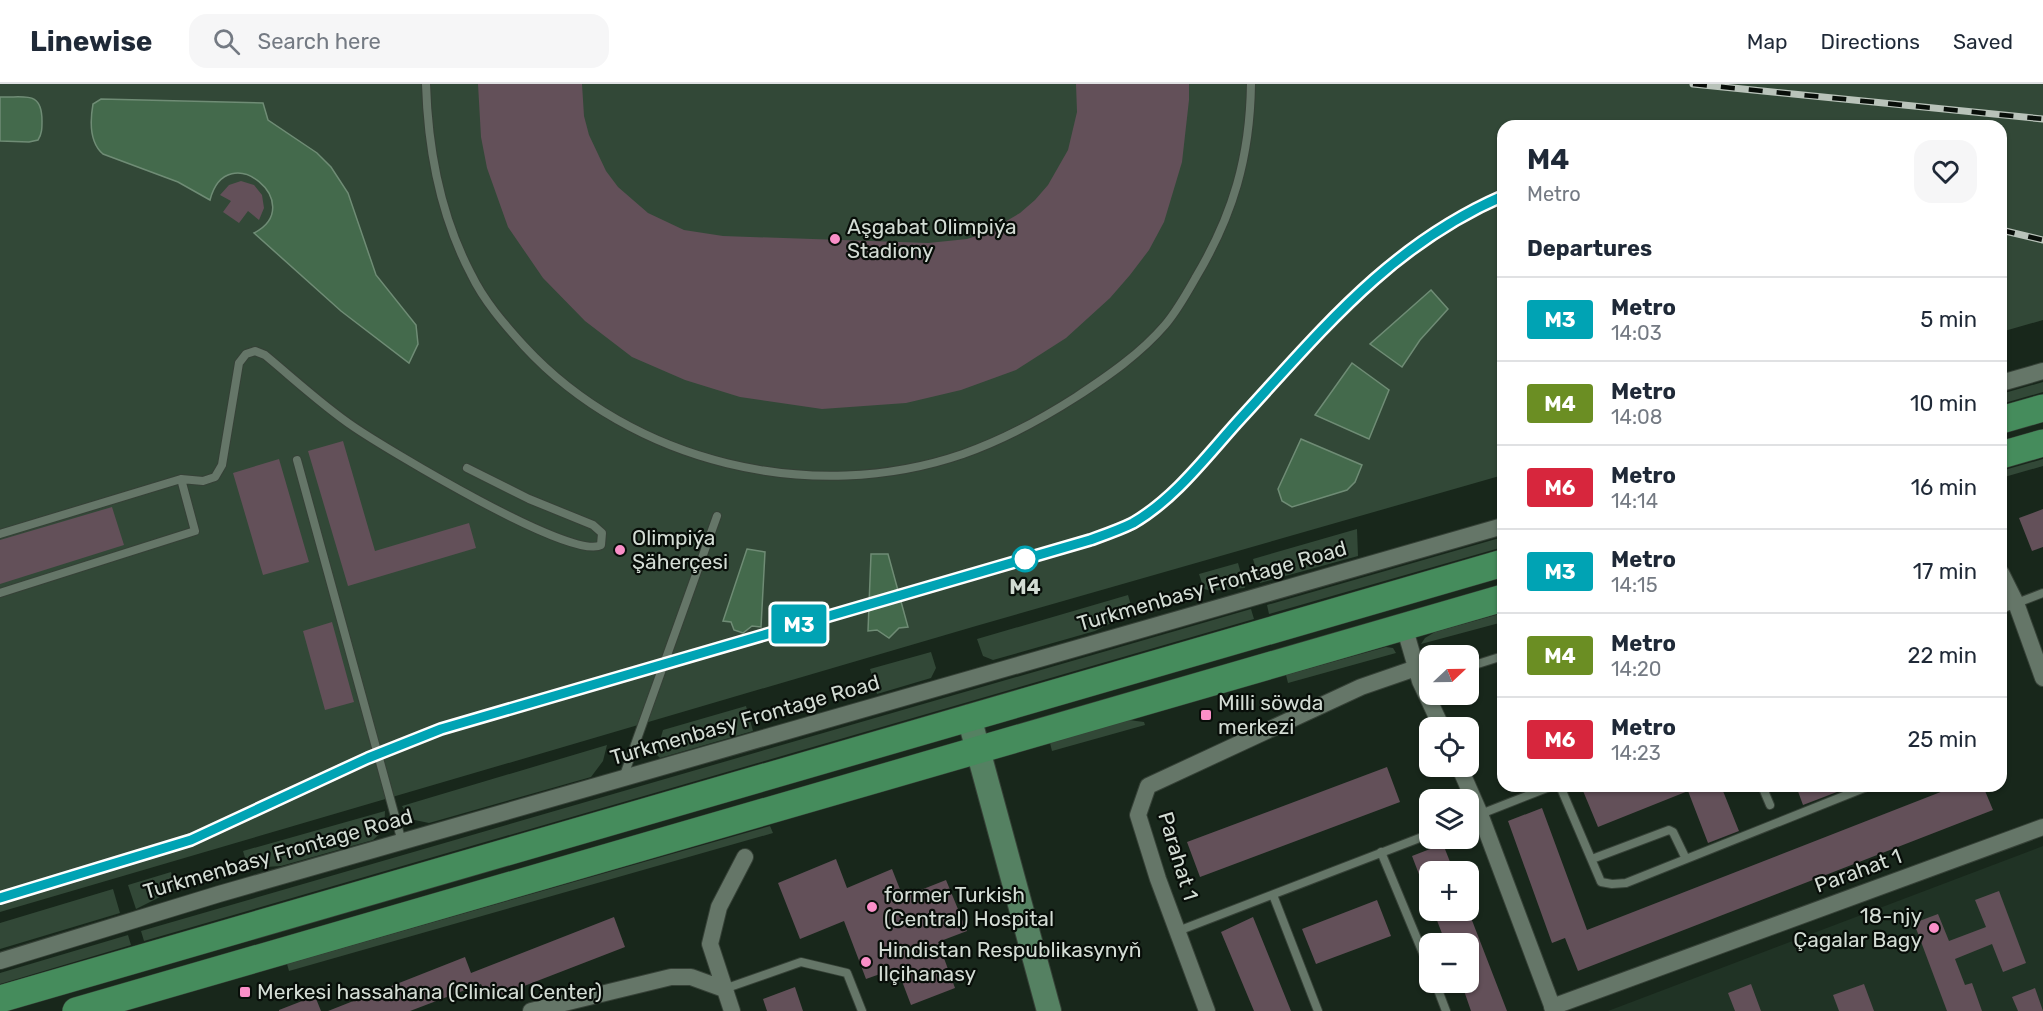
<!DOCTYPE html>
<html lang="en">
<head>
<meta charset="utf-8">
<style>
  body { margin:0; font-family:Rubik,sans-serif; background:#f6f6f7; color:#1f2937; height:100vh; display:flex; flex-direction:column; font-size:22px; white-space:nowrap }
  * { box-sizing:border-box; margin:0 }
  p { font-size:20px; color:#747a83 }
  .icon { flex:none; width:33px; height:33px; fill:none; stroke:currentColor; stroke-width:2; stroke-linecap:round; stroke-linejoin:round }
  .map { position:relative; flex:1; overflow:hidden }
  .details { position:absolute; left:1497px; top:36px; width:510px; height:672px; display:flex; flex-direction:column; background:#fff; border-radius:18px; box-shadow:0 2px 4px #0004 }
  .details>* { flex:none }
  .badge { padding:0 12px; border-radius:4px; font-size:21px; line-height:39px }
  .needle { width:39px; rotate:68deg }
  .tools { position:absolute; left:1419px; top:561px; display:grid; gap:12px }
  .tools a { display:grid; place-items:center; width:60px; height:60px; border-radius:12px; background:#fff; box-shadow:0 2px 4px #0004; font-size:30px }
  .map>.badge { position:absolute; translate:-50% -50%; box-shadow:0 0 0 3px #fff }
  h2 { padding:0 30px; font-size:22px; line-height:54px }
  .round { display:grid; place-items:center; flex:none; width:63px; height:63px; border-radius:18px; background:#f6f6f7 }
  .head { display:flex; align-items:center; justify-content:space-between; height:102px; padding:0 30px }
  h1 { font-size:28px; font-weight:700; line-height:45px }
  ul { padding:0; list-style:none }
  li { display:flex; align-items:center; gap:18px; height:84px; padding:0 30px; border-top:2px solid #e0e1e3 }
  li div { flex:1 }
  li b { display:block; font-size:22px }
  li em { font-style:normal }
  li .badge { min-width:66px; font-weight:700; text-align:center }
  header { display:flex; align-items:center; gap:36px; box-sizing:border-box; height:84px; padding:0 30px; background:#fff; border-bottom:2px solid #e0e1e3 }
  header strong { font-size:28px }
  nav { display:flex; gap:33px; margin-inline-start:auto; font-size:21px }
  .search { width:420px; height:54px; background:#f6f6f7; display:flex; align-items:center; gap:15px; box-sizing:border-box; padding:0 21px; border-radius:18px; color:#747a83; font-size:22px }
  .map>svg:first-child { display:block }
  .built { fill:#203325 }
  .green { fill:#324837 }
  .water { fill:#446a4c; stroke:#6f8c75; stroke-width:1.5 }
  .building { fill:#635059 }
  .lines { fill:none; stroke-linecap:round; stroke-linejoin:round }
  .lane-casing { stroke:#364137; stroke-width:10 }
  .street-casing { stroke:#364137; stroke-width:18 }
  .secondary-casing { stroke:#364137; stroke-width:26 }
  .primary-casing { stroke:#364137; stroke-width:28 }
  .lane { stroke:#657668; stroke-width:8 }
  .street { stroke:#657668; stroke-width:16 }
  .secondary { stroke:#558162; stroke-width:24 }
  .primary { stroke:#458c5c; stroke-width:27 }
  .rail-casing { stroke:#b9c3ba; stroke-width:7 }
  .rail { stroke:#080e09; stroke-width:4.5; stroke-dasharray:14; stroke-linecap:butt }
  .line-casing { stroke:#fff; stroke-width:14 }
  .line { stroke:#00a3b4; stroke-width:9 }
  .poi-dot { fill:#fa8fc8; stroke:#080e09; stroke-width:2 }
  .stop-dot { fill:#fff; stroke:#00a3b4; stroke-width:3 }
  .labels { text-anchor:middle; stroke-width:4.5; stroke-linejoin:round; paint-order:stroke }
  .poi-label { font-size:21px; fill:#d3dcd4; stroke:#080e09; text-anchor:start }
  .street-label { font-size:21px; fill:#d3dcd4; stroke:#080e09 }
  .stop-label { font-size:21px; font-weight:bold; fill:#d3dcd4; stroke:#080e09 }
</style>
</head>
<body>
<header>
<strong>Linewise</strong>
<div class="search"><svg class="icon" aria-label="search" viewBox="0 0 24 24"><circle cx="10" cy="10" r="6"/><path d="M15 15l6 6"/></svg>Search here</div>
<nav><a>Map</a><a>Directions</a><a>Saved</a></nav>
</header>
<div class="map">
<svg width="2043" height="927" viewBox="0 0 2043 927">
  <rect width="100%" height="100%" fill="#18271b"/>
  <!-- built -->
  <path class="built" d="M2043,762V927H1608Z"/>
  <!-- green -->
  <path class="green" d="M0,0H2043V236L2001,248V42H1503V391L976,542L0,828Z
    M2043,298V308L2001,320V310Z
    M2043,375V382L2001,394V387Z
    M1357,445L1358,472L1260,499L1253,475Z
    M1503,453V463L1269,530L1267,521Z
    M1238,479L1245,504L1211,507L1204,505L1199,490Z
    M1128,511L1133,528L1095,547L993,576L983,572L977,555Z
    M1251,525L1254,535L144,857L141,847Z
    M1503,529V538L1421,560L1425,554L1435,548Z
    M1386,563L1393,564L1396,569L1288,599L1286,591Z
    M931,568L936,584L931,594L877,610L870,585Z
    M746,622L753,647L660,674L656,670L663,646Z
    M1129,636L1144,638L1145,641L1052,667L1050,659Z
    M607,661L603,677L591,693L429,739L410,735L402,722Z
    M385,727L384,746L373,756L281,782L248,784L243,767Z
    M770,742L773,749L289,887L287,880Z
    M171,788L176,805L136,825L128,801Z
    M113,805L120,829L0,865V839Z
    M128,851L131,861L0,900V889Z"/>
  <!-- water -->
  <path class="water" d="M0,13C25,14 42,6 42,37C42,44 42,50 38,56L29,58L0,57Z
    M101,15L263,19L268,36L317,69L331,83L348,109L376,191L416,241L418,260L409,279L341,227L254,149C309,121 227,51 210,116L178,98L103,70C89,58 90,37 93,20Z
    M1431,206L1448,225L1420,256L1402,283L1370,260Z
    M1352,279L1389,306L1369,355L1315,331Z
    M1301,355L1362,381L1355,398L1347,406L1292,423L1282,417L1278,405Z
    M747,465L765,468L761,543L752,542L743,549L734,546L731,538L723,537Z
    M871,470H888L908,543L899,544L889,554L877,546L868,547Z"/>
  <!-- building -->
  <path class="building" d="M478,0H582L584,32L589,51L606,87L618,103L648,129L684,146L723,152L928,159L967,155L986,149L1020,129L1035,116L1048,101L1068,66L1077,28L1076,0H1189V16L1182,78L1164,138L1149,166L1130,191L1110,214L1066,254L1016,286L961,306L906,319L822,325L740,313L685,296L632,273L585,237L543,194L508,143L487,84L481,53Z
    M241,97L254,101L262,111L264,124L259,136L248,127L239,139L223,128L231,117L220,111L229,101Z
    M343,357L375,467L469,439L476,464L348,502L308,367Z
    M279,375L309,478L263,491L233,389Z
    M112,423L124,461L0,500V456Z
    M2043,425V463L2032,467L2019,434Z
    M332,538L354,618L325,626L303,547Z
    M1387,683L1400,718L1200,793L1187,758Z
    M1581,702H1721L1739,747L1708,759L1688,707L1598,743Z
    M1796,702H1849L1850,703L1803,721Z
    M1956,702H1983L1993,726L1578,887L1565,854L1552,859L1508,737L1542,724L1587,846Z
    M1443,760L1454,788H1430L1428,814L1412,772Z
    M836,775L847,804L892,785L903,813L946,796L967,847L938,858L955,904L911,921L897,884L866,895L844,837L800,855L778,799Z
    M1999,807L2026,879L2003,888L1992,860L1955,875L1965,901L1972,899L1982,927H1947L1914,839L1938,830L1949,857L1986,843L1975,816Z
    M1377,816L1391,852L1316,880L1302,845Z
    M1433,826H1468L1507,927H1471L1461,898H1468V860H1446Z
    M614,833L625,863L488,916L481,900L410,927H328L465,873L471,889Z
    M1253,833L1291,927H1254L1221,848Z
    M1751,900L1761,927H1735L1728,909Z
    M1864,900L1874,927H1839L1833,911Z
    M795,903L803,927H767L763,915Z
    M2035,904L2043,927H2018L2012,913Z
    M315,912L321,927H279V926Z"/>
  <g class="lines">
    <!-- lane casing -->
    <g class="lane-casing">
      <path id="lane" d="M426,0C428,66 440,131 471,190C484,217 504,240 524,262C632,379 812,422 963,370C1003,356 1040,336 1076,313C1108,292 1140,270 1165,241C1177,227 1187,209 1196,193C1233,131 1250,73 1251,0
        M297,376L402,758
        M0,450L181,395L203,397L215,393L222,381L239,279L246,270L255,267L265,271C294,295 323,322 354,343C385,364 573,478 601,461L602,449L593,441L529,415L467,384
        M0,509L195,447L181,395
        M2001,525L2043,509
        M1468,583L1503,572
        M623,694L717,432
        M1560,702L1601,798L1612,800L1626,799L1869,702
        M1762,702L1770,721
        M1468,735L1552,702
        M1381,768L1430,886
        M1592,775L1669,746L1673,748L1686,775
        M1273,811L1318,927
        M1178,847L1430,750
        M1435,898L1446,927
        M724,905L801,878L847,889L862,927"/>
    </g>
    <!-- street casing -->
    <g class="street-casing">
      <path id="street" d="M2001,299L2043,287
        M2001,489L2016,519L2043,594
        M1404,542L1420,597L1442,644
        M1459,682L1480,730L1554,927
        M0,877L219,810L1503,442
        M1552,923L2043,743
        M531,927L671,893H691L724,905
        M732,927L710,860L719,823L745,773
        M1207,927L1158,795L1138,731L1148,702L1361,603L1416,584"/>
    </g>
    <!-- secondary casing -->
    <g class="secondary-casing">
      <path id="secondary" d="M969,633L1049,927"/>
    </g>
    <!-- primary casing -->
    <g class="primary-casing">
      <path id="primary" d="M2001,336L2043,324
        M2001,371L2043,359
        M0,915L1503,479
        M76,927L1503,514"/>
    </g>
    <!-- lane -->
    <use href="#lane" class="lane"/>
    <!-- street -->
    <use href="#street" class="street"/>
    <!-- secondary -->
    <use href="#secondary" class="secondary"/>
    <!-- primary -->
    <use href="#primary" class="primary"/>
    <!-- rail casing -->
    <g class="rail-casing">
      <path id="rail" d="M1693,0L2043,35
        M2001,146L2043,156
        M0,814L191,756L368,674L441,645L1090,456C1127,442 1154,425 1182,398C1218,359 1254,320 1291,281C1357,209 1411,152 1503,112"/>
    </g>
    <!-- rail -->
    <use href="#rail" class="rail"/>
  </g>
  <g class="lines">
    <!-- line casing -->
    <g class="line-casing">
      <path id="line" d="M0,814L191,756L368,674L441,645L1090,456C1104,451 1119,446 1133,439C1176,414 1208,370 1241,334C1322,246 1390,161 1503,112"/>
    </g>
    <!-- line -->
    <use href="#line" class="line"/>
  </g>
  <!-- markers -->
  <g class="poi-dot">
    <circle cx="835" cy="155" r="6"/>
    <circle cx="620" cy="466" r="6"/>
    <rect x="1200" y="625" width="12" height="12" rx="3"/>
    <circle cx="872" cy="823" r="6"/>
    <circle cx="1934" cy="844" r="6"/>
    <circle cx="866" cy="878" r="6"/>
    <rect x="239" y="902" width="12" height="12" rx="3"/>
  </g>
  <circle class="stop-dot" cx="1025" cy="475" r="12"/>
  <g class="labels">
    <!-- poi labels -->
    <g class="poi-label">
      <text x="847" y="150">Aşgabat Olimpiýa<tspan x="847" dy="24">Stadiony</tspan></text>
      <text x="632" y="461">Olimpiýa<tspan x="632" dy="24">Şäherçesi</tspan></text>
      <text x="1218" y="626">Milli söwda<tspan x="1218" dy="24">merkezi</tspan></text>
      <text x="884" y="818">former Turkish<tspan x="884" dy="24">(Central) Hospital</tspan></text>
      <text x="1922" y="839" text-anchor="end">18-njy<tspan x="1922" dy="24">Çagalar Bagy</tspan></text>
      <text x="878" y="873">Hindistan Respublikasynyň<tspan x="878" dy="24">Ilçihanasy</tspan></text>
      <text x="257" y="915">Merkesi hassahana (Clinical Center)</text>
    </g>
    <!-- street labels -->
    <g class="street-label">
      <text transform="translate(1212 502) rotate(-16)" y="7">Turkmenbasy Frontage Road</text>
      <text transform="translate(745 636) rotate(-16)" y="7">Turkmenbasy Frontage Road</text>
      <text transform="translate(278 770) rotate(-16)" y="7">Turkmenbasy Frontage Road</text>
      <text transform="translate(1178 772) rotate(73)" y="7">Parahat 1</text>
      <text transform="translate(1858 787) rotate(-20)" y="7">Parahat 1</text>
    </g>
    <!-- stop labels -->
    <g class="stop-label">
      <text x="1025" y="510">M4</text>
    </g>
  </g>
</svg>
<div class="tools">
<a><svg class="needle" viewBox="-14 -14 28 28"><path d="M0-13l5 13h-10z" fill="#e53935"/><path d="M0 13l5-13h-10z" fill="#747a83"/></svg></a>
<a><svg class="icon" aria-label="locate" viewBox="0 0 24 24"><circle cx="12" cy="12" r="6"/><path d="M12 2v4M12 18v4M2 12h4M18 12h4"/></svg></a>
<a><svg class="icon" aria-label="layers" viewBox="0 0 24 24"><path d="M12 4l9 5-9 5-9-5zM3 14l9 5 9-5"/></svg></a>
<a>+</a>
<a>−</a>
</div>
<b class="badge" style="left:799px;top:540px;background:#00a3b4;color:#fff">M3</b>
<section class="details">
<div class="head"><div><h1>M4</h1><p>Metro</p></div><a class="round"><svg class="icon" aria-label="heart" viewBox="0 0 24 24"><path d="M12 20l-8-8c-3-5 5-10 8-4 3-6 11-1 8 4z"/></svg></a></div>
<h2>Departures</h2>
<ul>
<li><span class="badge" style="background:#00a3b4;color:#fff">M3</span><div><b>Metro</b><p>14:03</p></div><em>5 min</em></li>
<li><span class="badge" style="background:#6b8e23;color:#fff">M4</span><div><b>Metro</b><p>14:08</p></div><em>10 min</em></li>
<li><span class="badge" style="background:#d7263d;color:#fff">M6</span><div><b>Metro</b><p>14:14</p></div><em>16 min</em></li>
<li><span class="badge" style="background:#00a3b4;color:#fff">M3</span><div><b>Metro</b><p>14:15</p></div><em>17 min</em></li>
<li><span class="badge" style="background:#6b8e23;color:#fff">M4</span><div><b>Metro</b><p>14:20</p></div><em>22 min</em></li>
<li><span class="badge" style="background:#d7263d;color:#fff">M6</span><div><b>Metro</b><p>14:23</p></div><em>25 min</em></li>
</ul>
</section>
</div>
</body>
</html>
